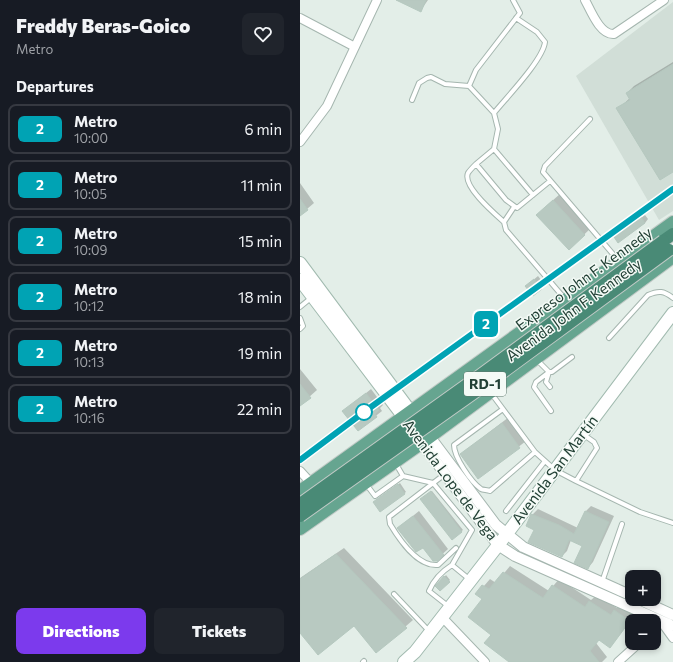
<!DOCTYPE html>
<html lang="en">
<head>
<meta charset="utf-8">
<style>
  body { margin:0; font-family:Commissioner,sans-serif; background:#20242c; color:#f1f3f6; height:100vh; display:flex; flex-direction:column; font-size:15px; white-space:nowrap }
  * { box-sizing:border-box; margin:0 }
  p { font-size:13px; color:#9ea1a6 }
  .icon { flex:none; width:22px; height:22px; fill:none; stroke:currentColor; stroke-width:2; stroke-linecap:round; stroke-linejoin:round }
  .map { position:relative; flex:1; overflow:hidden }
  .sheet { display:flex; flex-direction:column; background:#171b24; width:300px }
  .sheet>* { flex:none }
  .badge { padding:0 8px; border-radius:6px; font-size:14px; line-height:26px }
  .controls { position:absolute; left:325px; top:570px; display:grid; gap:8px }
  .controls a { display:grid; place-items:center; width:36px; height:36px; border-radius:8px; background:#171b24; box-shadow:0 2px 6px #0003; font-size:20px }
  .map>.badge { position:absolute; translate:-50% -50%; box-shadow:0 0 0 2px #fff }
  h2 { padding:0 16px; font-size:15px; line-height:36px }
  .round { display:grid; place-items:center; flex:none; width:42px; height:42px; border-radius:8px; background:#20242c }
  .summary { display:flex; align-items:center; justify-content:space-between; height:68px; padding:0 16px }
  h1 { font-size:19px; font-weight:800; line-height:30px }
  .button { display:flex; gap:8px; margin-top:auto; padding:8px 16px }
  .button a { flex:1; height:46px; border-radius:8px; background:#7c3aed; color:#fff; font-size:16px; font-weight:800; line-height:46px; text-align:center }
  .button a+a { background:#20242c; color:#f1f3f6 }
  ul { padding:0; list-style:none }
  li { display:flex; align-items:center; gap:12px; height:50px; margin:0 8px 6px; padding:0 8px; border:2px solid #363941; border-radius:8px }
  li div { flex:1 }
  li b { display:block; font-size:15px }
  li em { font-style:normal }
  li .badge { min-width:44px; font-weight:700; text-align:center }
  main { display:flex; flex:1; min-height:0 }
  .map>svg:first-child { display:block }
  .built { fill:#d1ded7 }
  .shadow { fill:#0003 }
  .building { fill:#b8c9c1; stroke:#b5c8bf }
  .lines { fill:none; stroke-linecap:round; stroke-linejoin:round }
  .service-casing { stroke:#a5b6af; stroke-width:6 }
  .minor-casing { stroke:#a5b6af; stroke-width:10 }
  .tertiary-casing { stroke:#a5b6af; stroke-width:12 }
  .secondary-casing { stroke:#a1baaf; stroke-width:14 }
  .primary-casing { stroke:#c1cac6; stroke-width:14 }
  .trunk-casing { stroke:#c1cac6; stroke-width:14 }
  .service { stroke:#fff; stroke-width:4 }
  .minor { stroke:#fff; stroke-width:8 }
  .tertiary { stroke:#fff; stroke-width:10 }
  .secondary { stroke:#fff; stroke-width:12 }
  .primary { stroke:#66a590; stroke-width:12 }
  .trunk { stroke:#498a76; stroke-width:12 }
  .trunk-bridge-casing { stroke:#c1cac6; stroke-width:14; stroke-linecap:butt }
  .trunk-bridge { stroke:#498a76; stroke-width:12 }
  .line-casing { stroke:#fff; stroke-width:9 }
  .line { stroke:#00a3b4; stroke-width:6 }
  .stop-dot { fill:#fff; stroke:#00a3b4; stroke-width:2 }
  .labels { text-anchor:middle; stroke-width:3; stroke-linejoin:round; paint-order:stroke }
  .shield { fill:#f4faf6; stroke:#61786f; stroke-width:1 }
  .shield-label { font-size:14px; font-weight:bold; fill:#224035 }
  .street-label { font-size:15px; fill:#224035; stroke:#f4faf6 }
</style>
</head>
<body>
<main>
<section class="sheet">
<div class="summary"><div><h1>Freddy Beras-Goico</h1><p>Metro</p></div><a class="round"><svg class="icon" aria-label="heart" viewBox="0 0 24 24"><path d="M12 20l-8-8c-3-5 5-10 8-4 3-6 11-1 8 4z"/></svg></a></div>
<h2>Departures</h2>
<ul>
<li><span class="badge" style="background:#00a3b4;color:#fff">2</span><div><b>Metro</b><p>10:00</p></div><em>6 min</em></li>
<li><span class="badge" style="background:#00a3b4;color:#fff">2</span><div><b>Metro</b><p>10:05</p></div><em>11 min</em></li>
<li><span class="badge" style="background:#00a3b4;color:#fff">2</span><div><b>Metro</b><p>10:09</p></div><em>15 min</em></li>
<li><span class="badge" style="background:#00a3b4;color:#fff">2</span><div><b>Metro</b><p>10:12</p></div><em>18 min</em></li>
<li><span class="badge" style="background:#00a3b4;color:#fff">2</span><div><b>Metro</b><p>10:13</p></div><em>19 min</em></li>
<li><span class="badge" style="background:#00a3b4;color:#fff">2</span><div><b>Metro</b><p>10:16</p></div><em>22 min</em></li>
</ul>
<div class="button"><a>Directions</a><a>Tickets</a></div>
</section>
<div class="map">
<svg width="373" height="662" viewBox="0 0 373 662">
  <rect width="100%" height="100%" fill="#e3eee8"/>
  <!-- built -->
  <path class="built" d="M373,2V211L359,220L276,76Z"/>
  <!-- shadow -->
  <path class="shadow" d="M98,0H128L121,10Z
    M373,62V171L318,109L330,98L327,93L334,86Z
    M0,183L14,203L0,215Z
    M260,194L291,228L269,249L244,208Z
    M345,215L348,219L345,223L319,241V234Z
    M238,276L245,285L242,288L226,286Z
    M0,369L17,390L0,405Z
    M71,389L83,405L80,408L82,411L58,430L44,411Z
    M209,417L226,441L178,478L161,454Z
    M100,483L106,492L80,510L76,501Z
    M132,491L163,530L152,538L123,498Z
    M291,506L314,516L293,562L288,568L283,545L271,540L267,551L262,556L235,529L232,515L238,509L278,528L285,512Z
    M119,511L148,549L136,560L123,546L98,528Z
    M44,548L113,620L76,652L54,624L0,631V578Z
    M210,566L249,591L259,579L291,600L297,595L317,608L321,604L336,614L310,646L299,639L296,643L307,657L302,662H211L192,635L183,599L177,594L190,579L196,583Z
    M146,575L150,580L140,590L137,586Z"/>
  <!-- building -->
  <path class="building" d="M96,0H126L121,12Z
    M373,64V172L360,180L316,108L330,100L326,93Z
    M0,199L8,210L0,216Z
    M253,200L285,235L269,250L236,215Z
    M341,217L345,223L318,243L314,237Z
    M234,279L242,289L233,296L225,286Z
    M0,384L11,398L0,406Z
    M66,393L79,410L75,414L77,417L58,431L42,411Z
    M202,423L220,448L178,479L160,454Z
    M98,484L105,494L80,512L73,502Z
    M131,491L162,532L152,540L120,499Z
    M285,511L309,522L288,569L274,563L282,546L269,540L262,557L228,542L234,530L226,526L231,514L259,525L274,534Z
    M113,516L144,555L137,561H133L123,548L116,552L97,528Z
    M36,554L107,628L76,653L54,626L18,655L0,633V579Z
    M203,572L243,598L252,585L285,607L289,601L311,615L314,610L330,621L310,648L299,640L290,651L299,662H209L184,643L191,635L168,617L182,599L175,594L182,585L189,589Z
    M144,576L150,582L140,591L135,586Z"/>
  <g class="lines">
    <!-- service casing -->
    <g class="service-casing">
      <path id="service" d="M213,0L220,13L176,70L169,86L194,113L198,129L194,149L176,164L206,200L217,208L250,181
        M112,100L119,83L127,78L131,77L145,84L169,86
        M194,113C206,98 243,60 245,42L237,32L216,18
        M290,119L245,166L243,172L318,260
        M194,149L233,195
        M176,164C174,166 170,170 168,173C162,186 195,214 204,222
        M214,207L204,222L206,230L265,299
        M0,307L11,298
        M0,318L3,326L0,329
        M309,338L348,295C359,290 364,291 373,298
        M237,360L249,372H252L272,357
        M249,372L236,382L234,387L251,411
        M249,372L246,382L250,387
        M191,393L235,452L255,470L276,481L297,448L294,442L284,435
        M203,409L154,445C154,457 171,482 181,489C183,490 187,490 190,491L235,452
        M96,464L103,476L133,483L172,530L152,565L169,579
        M145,474L89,517L90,524C99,539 117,567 138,565L156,548
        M276,481L340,512L373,523
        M66,484L75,496L103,476
        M206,511L245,461
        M302,582L322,524
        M94,594L129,631
        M148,606L129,591C134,579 141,572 152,565
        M63,662L64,661"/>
    </g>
    <!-- minor casing -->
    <g class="minor-casing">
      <path id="minor" d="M285,0C291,11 300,35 314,34L364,0
        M0,18L55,47
        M0,142L27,106L77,0
        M0,471L11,483
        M142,617L185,662
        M360,620L373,638
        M318,662L339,643"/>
    </g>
    <!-- tertiary casing -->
    <g class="tertiary-casing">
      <path id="tertiary" d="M130,437L196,525L223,547L332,596
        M122,443L198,545L215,556L373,626
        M338,599L373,615"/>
    </g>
    <!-- secondary casing -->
    <g class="secondary-casing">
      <path id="secondary" d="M0,263L116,419
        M0,280L109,424
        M104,662L115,652L206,535L373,313"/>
    </g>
    <!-- primary casing -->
    <g class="primary-casing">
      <path id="primary" d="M0,491L373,222
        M0,529L122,443L373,257"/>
    </g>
    <!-- trunk casing -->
    <g class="trunk-casing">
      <path id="trunk" d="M363,241L373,234"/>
    </g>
    <!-- service -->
    <use href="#service" class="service"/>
    <!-- minor -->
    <use href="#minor" class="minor"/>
    <!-- tertiary -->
    <use href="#tertiary" class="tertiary"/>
    <!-- secondary -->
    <use href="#secondary" class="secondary"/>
    <!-- primary -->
    <use href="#primary" class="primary"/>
    <!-- trunk -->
    <use href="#trunk" class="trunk"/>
    <!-- trunk-bridge casing -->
    <g class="trunk-bridge-casing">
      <path id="trunk-bridge" d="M0,504L178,377L363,241
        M0,516L196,377L369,250"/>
    </g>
    <!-- trunk-bridge -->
    <use href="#trunk-bridge" class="trunk-bridge"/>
  </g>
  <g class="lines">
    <!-- line casing -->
    <g class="line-casing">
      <path id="line" d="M0,460L64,412L373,189"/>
    </g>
    <!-- line -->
    <use href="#line" class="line"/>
  </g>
  <!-- markers -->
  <circle class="stop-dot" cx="64" cy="412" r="8"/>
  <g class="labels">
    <!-- shield labels -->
    <rect class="shield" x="164" y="372" width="42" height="24" rx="3"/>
    <g class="shield-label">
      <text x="185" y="389">RD-1</text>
    </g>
    <!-- street labels -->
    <g class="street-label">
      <text transform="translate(284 279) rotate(-36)" y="5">Expreso John F. Kennedy</text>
      <text transform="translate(274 310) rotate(-36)" y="5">Avenida John F. Kennedy</text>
      <text transform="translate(255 470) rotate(-53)" y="5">Avenida San Martín</text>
      <text transform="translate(150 480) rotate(53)" y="5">Avenida Lope de Vega</text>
    </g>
  </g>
</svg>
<div class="controls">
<a>+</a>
<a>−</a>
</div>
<b class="badge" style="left:186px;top:324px;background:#00a3b4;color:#fff">2</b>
</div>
</main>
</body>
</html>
